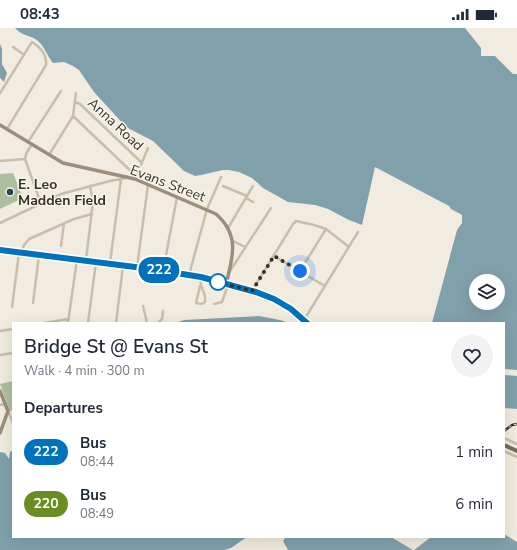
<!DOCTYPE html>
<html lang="en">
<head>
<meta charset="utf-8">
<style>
  body { margin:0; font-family:"Nunito Sans",sans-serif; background:#f2f2f3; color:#1f2937; height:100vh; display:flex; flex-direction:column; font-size:15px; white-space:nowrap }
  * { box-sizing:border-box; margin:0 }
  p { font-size:13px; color:#747a83 }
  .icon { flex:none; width:22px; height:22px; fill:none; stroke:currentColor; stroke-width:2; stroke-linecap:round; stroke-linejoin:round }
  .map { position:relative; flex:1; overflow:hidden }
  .side { position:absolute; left:12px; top:294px; width:493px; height:216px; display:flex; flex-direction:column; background:#fff; border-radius:0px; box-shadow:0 4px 16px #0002 }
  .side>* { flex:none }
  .badge { padding:0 8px; border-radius:13px; font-size:14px; line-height:26px }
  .tools { position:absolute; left:469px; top:246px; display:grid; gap:8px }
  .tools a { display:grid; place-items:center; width:36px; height:36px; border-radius:50%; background:#fff; box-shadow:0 4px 16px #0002; font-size:20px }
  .you { position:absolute; width:20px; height:20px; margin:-10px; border:3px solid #fff; border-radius:50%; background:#1a73e8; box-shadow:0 0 0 6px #1a73e833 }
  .map>.badge { position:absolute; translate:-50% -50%; box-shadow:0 0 0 2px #fff }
  h2 { padding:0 12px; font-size:15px; line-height:36px }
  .round { display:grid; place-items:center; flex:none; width:42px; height:42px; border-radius:21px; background:#f2f2f3 }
  .summary { display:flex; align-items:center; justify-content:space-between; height:68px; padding:0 12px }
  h1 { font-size:19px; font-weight:600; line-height:30px }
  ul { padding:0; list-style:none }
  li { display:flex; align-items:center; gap:12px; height:52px; padding:0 12px }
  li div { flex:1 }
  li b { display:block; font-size:15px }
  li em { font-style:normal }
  li .badge { min-width:44px; font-weight:700; text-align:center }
  .status { display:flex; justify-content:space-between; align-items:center; height:28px; padding:0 20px; background:#fff; direction:ltr }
  .status svg { height:11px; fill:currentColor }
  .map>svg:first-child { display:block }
  .green { fill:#aebfa0 }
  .water { fill:#80a1ac; fill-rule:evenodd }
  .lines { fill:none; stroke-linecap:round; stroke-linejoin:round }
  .street { stroke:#c8beab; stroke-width:2.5 }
  .secondary { stroke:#9c8e7d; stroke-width:3.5 }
  .primary { stroke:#776b5c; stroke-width:4 }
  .rail-casing { stroke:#37302a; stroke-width:2.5 }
  .rail { stroke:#f9f5eb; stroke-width:1; stroke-dasharray:3; stroke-linecap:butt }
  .line-casing { stroke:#fff; stroke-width:9 }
  .line { stroke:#0072bc; stroke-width:6 }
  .walk { stroke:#37302a; stroke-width:4; stroke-dasharray:0 7.2 }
  .poi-dot { fill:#234855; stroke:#f9f5eb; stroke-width:1.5 }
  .stop-dot { fill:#fff; stroke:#0072bc; stroke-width:2 }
  .labels { text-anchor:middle; stroke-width:3; stroke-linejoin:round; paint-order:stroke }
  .street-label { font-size:14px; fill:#37302a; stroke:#f9f5eb }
  .poi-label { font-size:14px; font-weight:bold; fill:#37302a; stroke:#f9f5eb; text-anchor:start }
</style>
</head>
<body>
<div class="status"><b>08:43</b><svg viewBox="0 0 49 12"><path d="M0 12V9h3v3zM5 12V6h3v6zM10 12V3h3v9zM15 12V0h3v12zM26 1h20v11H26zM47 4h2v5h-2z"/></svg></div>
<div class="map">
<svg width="517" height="522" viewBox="0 0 517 522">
  <rect width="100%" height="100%" fill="#f1ecdf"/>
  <!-- green -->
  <path class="green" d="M13,145L23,170L0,181V146Z
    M13,353V382L10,383L0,356Z"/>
  <!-- water -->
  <path class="water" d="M15,0H465L481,20V28H495L513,46H517V342L504,341V295H432L457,202L462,195V187L451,181L449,178L375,139L362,197L349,192L328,181L315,177L288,174L263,160L252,150L239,144L229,142H223L201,147L195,148L184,143L153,113L126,99L94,64L79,42L73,38L64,34L53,35C47,28 45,19 38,13C31,7 21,8 15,0ZM476,253H498V275H476Z
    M0,16L2,21V36L7,45L4,54L0,50Z
    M259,288L280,292L289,295H176L184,292Z
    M504,347L517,348V381L504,380Z
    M13,422V509H247L231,520L224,522H0V424L5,425L9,431L10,424Z
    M504,506L517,514V522H414L431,509H504Z
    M284,509H391L413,522H288L283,513L285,510Z"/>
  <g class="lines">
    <!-- street -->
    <path class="street" d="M13,19L23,26
      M0,65L32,14C40,19 47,27 46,37L7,101
      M75,74L80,76L142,135
      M73,88L136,148
      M28,114L61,63
      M32,116L26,126L25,131L41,176
      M49,127L73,88L76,65
      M0,133L25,131
      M135,151L148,120
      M223,158L247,168
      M246,170L253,174
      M0,195L61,166L110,153L126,150
      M228,200L253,158
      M233,213L245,219
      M61,218L64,195
      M22,224L24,217L29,211L74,191L92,186
      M274,228L325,258
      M86,232L93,173L90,158
      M110,235L121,151
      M137,239L148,157
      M163,243L177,169
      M230,243L271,180
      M300,243L326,201
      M189,247L207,181L221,149
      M200,258L196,275L202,276L205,274C207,262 198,261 201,250
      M252,263L293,196L296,193L314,197L326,201L349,219
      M33,275L39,227
      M214,276L222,274L228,257
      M143,278L147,295
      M12,279L19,225
      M304,292L358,204
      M44,295L69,291
      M68,295L77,231
      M88,295L96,234
      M116,295L123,238
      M158,295L162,291L163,283
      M0,303L13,301
      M0,327L13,325
      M0,377L5,376
      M8,383L13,395
      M504,410L517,416
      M504,423L517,429"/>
    <!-- secondary -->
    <path class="secondary" d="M0,97L63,135L135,151L216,186C240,207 233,229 226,256
      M0,363L8,383L0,405"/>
    <!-- primary -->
    <path class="primary" d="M0,222L151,241L201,249L252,263L273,271L291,281L308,295
      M504,417L517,423"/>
    <!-- rail casing -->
    <g class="rail-casing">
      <path id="rail" d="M504,403L512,397L517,396"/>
    </g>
    <!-- rail -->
    <use href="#rail" class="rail"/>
  </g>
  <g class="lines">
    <!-- line casing -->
    <g class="line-casing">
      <path id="line" d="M0,222L151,241L201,249L256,264L274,271L291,281L307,295"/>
    </g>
    <!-- line -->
    <use href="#line" class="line"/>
    <!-- walk -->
    <path class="walk" d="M218,254L252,263L274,228L300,243"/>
  </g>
  <!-- markers -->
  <circle class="poi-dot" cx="10" cy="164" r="4"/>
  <circle class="stop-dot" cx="218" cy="254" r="8"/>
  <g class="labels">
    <!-- street labels -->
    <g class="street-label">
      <text transform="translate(116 96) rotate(43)" y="5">Anna Road</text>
      <text transform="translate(168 155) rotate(21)" y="5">Evans Street</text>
    </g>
    <!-- poi labels -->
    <g class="poi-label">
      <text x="18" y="161">E. Leo<tspan x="18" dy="16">Madden Field</tspan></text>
    </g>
  </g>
</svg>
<div class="tools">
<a><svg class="icon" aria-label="layers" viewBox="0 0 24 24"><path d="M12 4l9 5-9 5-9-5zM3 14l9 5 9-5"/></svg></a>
</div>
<div class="you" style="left:300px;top:243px"></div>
<b class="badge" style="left:159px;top:242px;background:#0072bc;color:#fff">222</b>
<section class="side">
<div class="summary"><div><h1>Bridge St @ Evans St</h1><p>Walk · 4 min · 300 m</p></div><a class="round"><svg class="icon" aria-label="heart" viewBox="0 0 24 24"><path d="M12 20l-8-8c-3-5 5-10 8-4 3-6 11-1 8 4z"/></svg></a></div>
<h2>Departures</h2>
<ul>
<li><span class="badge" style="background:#0072bc;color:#fff">222</span><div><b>Bus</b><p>08:44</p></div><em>1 min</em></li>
<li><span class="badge" style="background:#6b8e23;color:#fff">220</span><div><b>Bus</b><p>08:49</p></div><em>6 min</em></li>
</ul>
</section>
</div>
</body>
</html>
